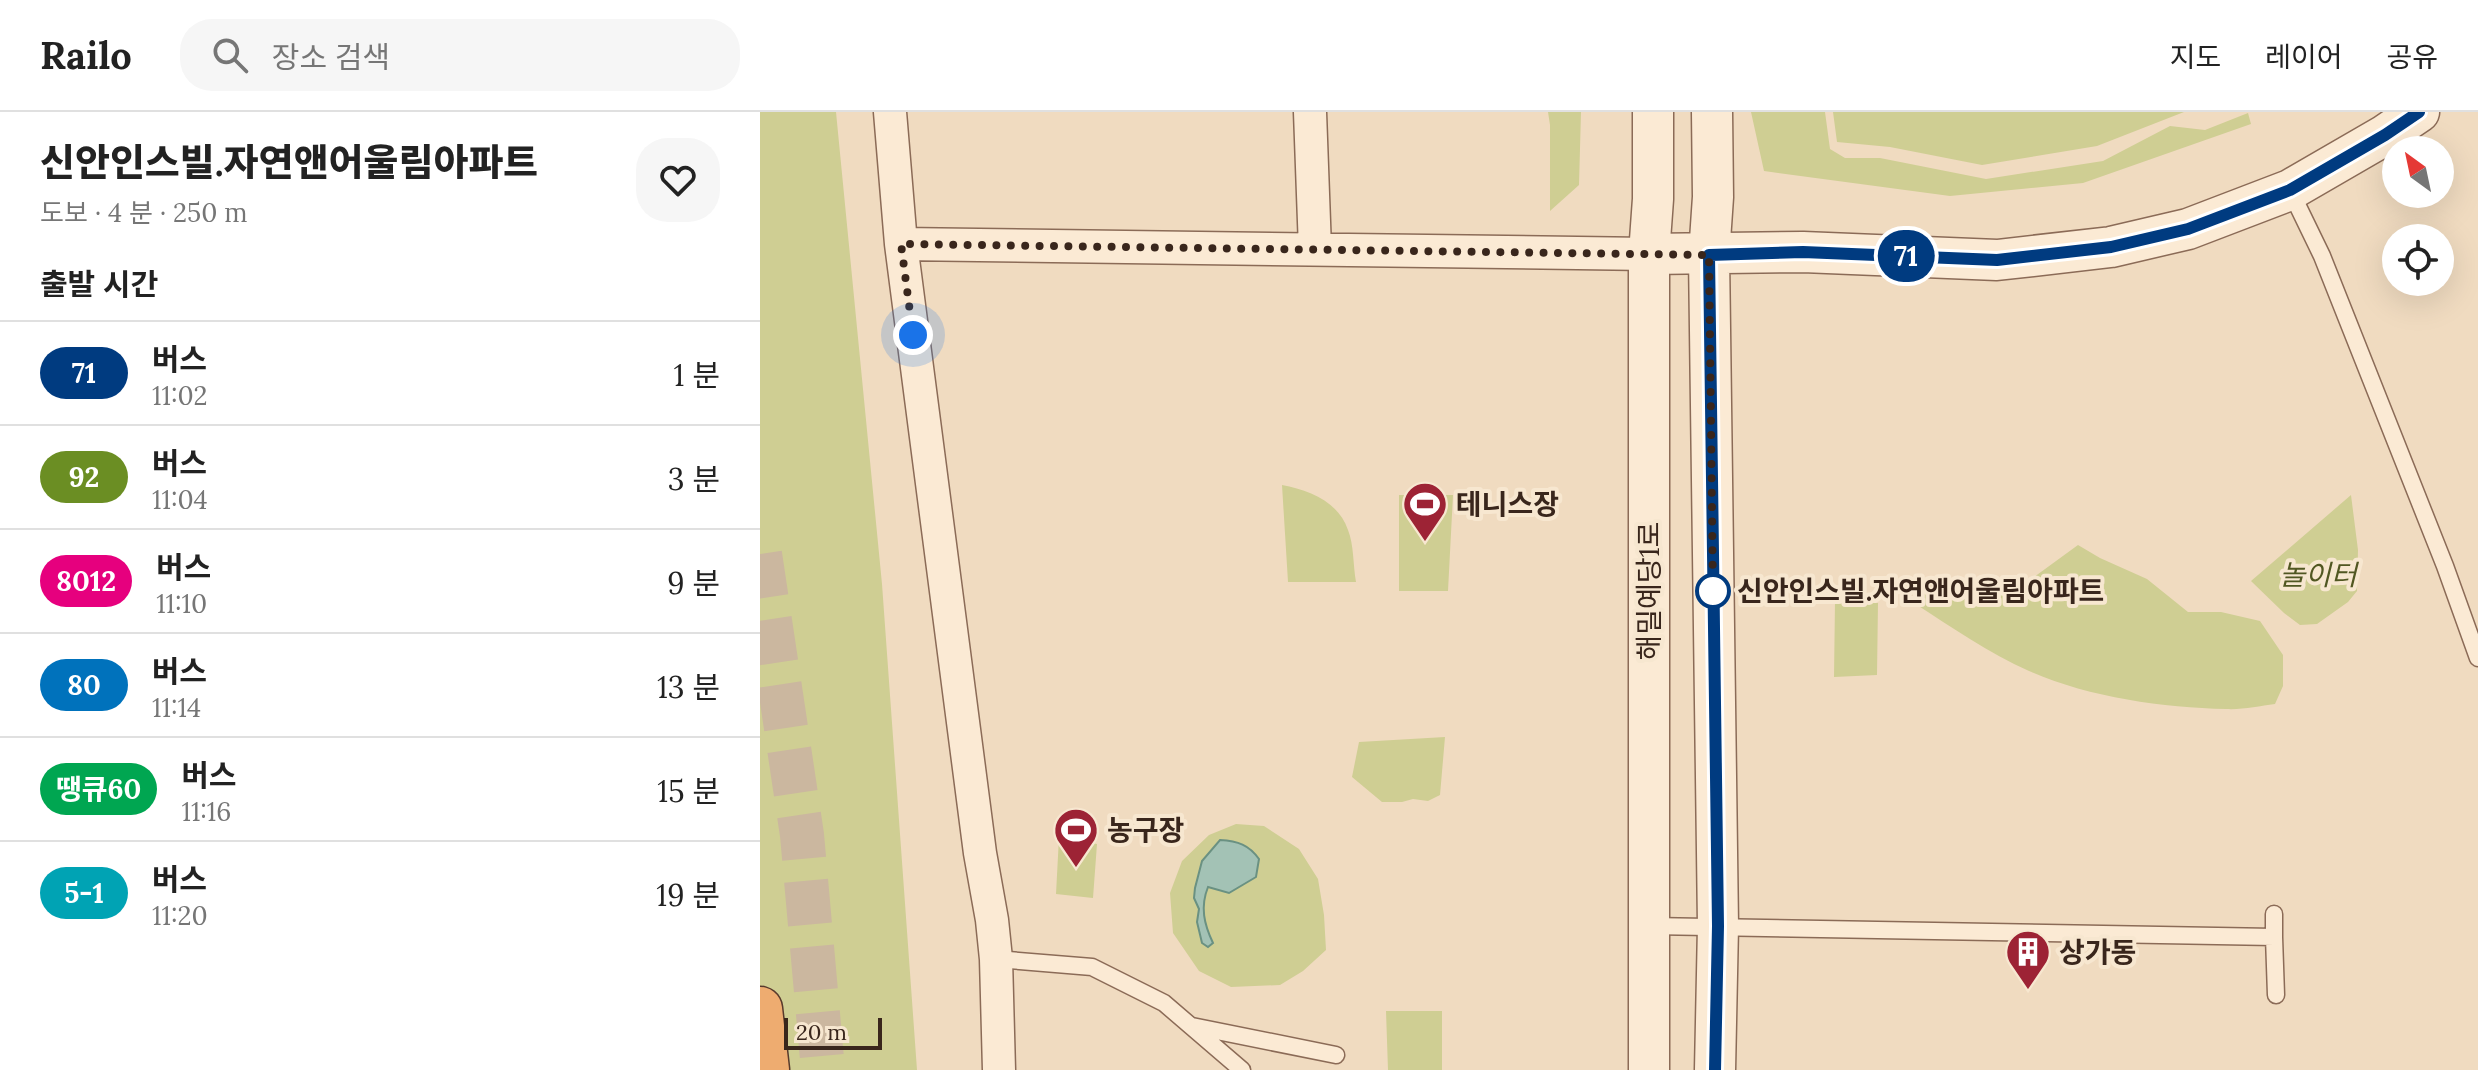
<!DOCTYPE html>
<html lang="ko">
<head>
<meta charset="utf-8">
<style>
  body { margin:0; font-family:Lora,"Noto Sans KR",serif; background:#f6f6f6; color:#222; height:100vh; display:flex; flex-direction:column; font-size:30px; white-space:nowrap }
  * { box-sizing:border-box; margin:0 }
  p { font-size:26px; color:#767676 }
  .icon { flex:none; width:44px; height:44px; fill:none; stroke:currentColor; stroke-width:2; stroke-linecap:round; stroke-linejoin:round }
  .map { position:relative; flex:1; overflow:hidden }
  .side { display:flex; flex-direction:column; background:#fff; width:760px }
  .side>* { flex:none }
  .badge { padding:0 16px; border-radius:26px; font-size:28px; line-height:52px }
  .needle { width:52px; rotate:327deg }
  .tools { position:absolute; left:1622px; top:24px; display:grid; gap:16px }
  .tools a { display:grid; place-items:center; width:72px; height:72px; border-radius:50%; background:#fff; box-shadow:0 8px 32px #0002; font-size:40px }
  .scale { position:absolute; left:24px; bottom:20px; width:98px; box-sizing:border-box; padding-left:8px; border:4px solid #39261c; border-top:0; font-size:22px; line-height:28px; white-space:nowrap; color:#39261c; -webkit-text-stroke:6px #f7e7d0; paint-order:stroke }
  .you { position:absolute; width:40px; height:40px; margin:-20px; border:6px solid #fff; border-radius:50%; background:#1a73e8; box-shadow:0 0 0 12px #1a73e833 }
  .map>.badge { position:absolute; translate:-50% -50%; box-shadow:0 0 0 4px #fff }
  h2 { padding:0 40px; font-size:30px; line-height:72px }
  .round { display:grid; place-items:center; flex:none; width:84px; height:84px; border-radius:32px; background:#f6f6f6 }
  .summary { display:flex; align-items:center; justify-content:space-between; height:136px; padding:0 40px }
  h1 { font-size:38px; font-weight:800; line-height:60px }
  ul { padding:0; list-style:none }
  li { display:flex; align-items:center; gap:24px; height:104px; padding:0 40px; border-top:2px solid #e0e0e0 }
  li div { flex:1 }
  li b { display:block; font-size:30px }
  li em { font-style:normal }
  li .badge { min-width:88px; font-weight:700; text-align:center }
  header { display:flex; align-items:center; gap:48px; box-sizing:border-box; height:112px; padding:0 40px; background:#fff; border-bottom:2px solid #e0e0e0 }
  header strong { font-size:38px }
  nav { display:flex; gap:44px; margin-inline-start:auto; font-size:28px }
  .search { width:560px; height:72px; background:#f6f6f6; display:flex; align-items:center; gap:20px; box-sizing:border-box; padding:0 28px; border-radius:32px; color:#767676; font-size:30px }
  main { display:flex; flex:1; min-height:0 }
  .map>svg:first-child { display:block }
  .green { fill:#cfce93 }
  .water { fill:#a3c2b5; stroke:#6a9182; stroke-width:2 }
  .lines { fill:none; stroke-linecap:round; stroke-linejoin:round }
  .trunk-tunnel { stroke:#cbb79f; stroke-width:44; stroke-dasharray:44 22; stroke-linecap:butt }
  .service-casing { stroke:#8b6b57; stroke-width:19 }
  .minor-casing { stroke:#8b6b57; stroke-width:35 }
  .tertiary-casing { stroke:#8b6b57; stroke-width:43 }
  .trunk-casing { stroke:#583a2c; stroke-width:47 }
  .service { stroke:#fbead4; stroke-width:16 }
  .minor { stroke:#fbead4; stroke-width:32 }
  .tertiary { stroke:#fbead4; stroke-width:40 }
  .trunk { stroke:#eeac70; stroke-width:44 }
  .line-casing { stroke:#fff; stroke-width:18 }
  .line { stroke:#003b80; stroke-width:12 }
  .walk { stroke:#39261c; stroke-width:8; stroke-dasharray:0 14.4 }
  .stop-dot { fill:#fff; stroke:#003b80; stroke-width:4 }
  .labels { text-anchor:middle; stroke-width:8; stroke-linejoin:round; paint-order:stroke }
  .poi-label { font-size:28px; font-weight:bold; fill:#39261c; stroke:#f7e7d0; text-anchor:start }
  .park-label { font-size:28px; font-style:italic; fill:#515722; stroke:#f7e7d0 }
  .street-label { font-size:28px; fill:#39261c; stroke:#f7e7d0 }
  .stop-label { font-size:28px; font-weight:bold; fill:#39261c; stroke:#f7e7d0; text-anchor:start }
</style>
</head>
<body>
<header>
<strong>Railo</strong>
<div class="search"><svg class="icon" aria-label="search" viewBox="0 0 24 24"><circle cx="10" cy="10" r="6"/><path d="M15 15l6 6"/></svg>장소 검색</div>
<nav><a>지도</a><a>레이어</a><a>공유</a></nav>
</header>
<main>
<section class="side">
<div class="summary"><div><h1>신안인스빌.자연앤어울림아파트</h1><p>도보 · 4 분 · 250 m</p></div><a class="round"><svg class="icon" aria-label="heart" viewBox="0 0 24 24"><path d="M12 20l-8-8c-3-5 5-10 8-4 3-6 11-1 8 4z"/></svg></a></div>
<h2>출발 시간</h2>
<ul>
<li><span class="badge" style="background:#003b80;color:#fff">71</span><div><b>버스</b><p>11:02</p></div><em>1 분</em></li>
<li><span class="badge" style="background:#6b8e23;color:#fff">92</span><div><b>버스</b><p>11:04</p></div><em>3 분</em></li>
<li><span class="badge" style="background:#e6007e;color:#fff">8012</span><div><b>버스</b><p>11:10</p></div><em>9 분</em></li>
<li><span class="badge" style="background:#0072bc;color:#fff">80</span><div><b>버스</b><p>11:14</p></div><em>13 분</em></li>
<li><span class="badge" style="background:#00a651;color:#fff">땡큐60</span><div><b>버스</b><p>11:16</p></div><em>15 분</em></li>
<li><span class="badge" style="background:#00a3b4;color:#fff">5-1</span><div><b>버스</b><p>11:20</p></div><em>19 분</em></li>
</ul>
</section>
<div class="map">
<svg width="1718" height="958" viewBox="0 0 1718 958">
  <rect width="100%" height="100%" fill="#f0dbc0"/>
  <!-- green -->
  <path class="green" d="M0,0H76L122,472L157,958H0Z
    M788,0H821L819,73L790,99V13Z
    M991,0H1065L1070,37L1085,46H1120L1226,67L1343,49L1410,14L1445,18L1488,1L1491,12L1323,71L1190,84L1004,59Z
    M1073,0H1424L1337,34L1222,53L1130,35L1077,30Z
    M522,373C549,378 578,389 588,418C594,433 593,453 596,470H528Z
    M639,383H693L688,479H639Z
    M1591,383L1598,438L1597,479L1588,490L1557,512L1540,513L1524,501L1491,469Z
    M1318,433L1340,446L1387,467L1428,500H1461L1500,509L1523,543V574L1515,592C1499,594 1482,598 1466,597C1403,596 1327,585 1269,559C1229,541 1191,515 1154,491L1159,478L1230,480L1259,476Z
    M1075,490L1118,491L1117,563L1074,565Z
    M685,625L680,683L668,689L653,687L642,690H622L592,665L599,630Z
    M476,712L504,714L539,737L558,767L564,803L566,838L543,859L520,873L471,875L439,859L413,821L410,781L422,749L449,723Z
    M299,725L337,732L333,786L296,782Z
    M626,899H682V958H628Z"/>
  <!-- water -->
  <path class="water" d="M460,728C478,729 489,733 499,747L496,765L469,781L448,775C440,795 444,812 453,831L448,835L442,831L437,810L439,797L434,786L435,776L442,749Z"/>
  <g class="lines">
    <!-- trunk-tunnel -->
    <path class="trunk-tunnel" d="M0,442L42,723L63,958"/>
    <!-- service casing -->
    <g class="service-casing">
      <path id="service" d="M1530,78L1562,144L1685,454L1718,546
        M1514,802V825
        M890,814L1514,825L1516,883
        M236,847L332,855L404,891L482,958
        M432,914L576,943"/>
    </g>
    <!-- minor casing -->
    <g class="minor-casing">
      <path id="minor" d="M130,0L141,132L220,741L232,808L236,847L239,958
        M550,0L555,137
        M141,132L889,142"/>
    </g>
    <!-- tertiary casing -->
    <g class="tertiary-casing">
      <path id="tertiary" d="M952,0L953,85L949,143L958,814L955,958
        M889,142L1043,140L1237,148L1351,135L1428,117L1530,78L1625,23L1659,0
        M889,958V142L893,87V0"/>
    </g>
    <!-- trunk casing -->
    <g class="trunk-casing">
      <path id="trunk" d="M0,897L7,958"/>
    </g>
    <!-- service -->
    <use href="#service" class="service"/>
    <!-- minor -->
    <use href="#minor" class="minor"/>
    <!-- tertiary -->
    <use href="#tertiary" class="tertiary"/>
    <!-- trunk -->
    <use href="#trunk" class="trunk"/>
  </g>
  <g class="lines">
    <!-- line casing -->
    <g class="line-casing">
      <path id="line" d="M955,958L958,814L949,143L1043,140L1237,148L1351,135L1428,117L1530,78L1625,23L1659,0"/>
    </g>
    <!-- line -->
    <use href="#line" class="line"/>
    <!-- walk -->
    <path class="walk" d="M153,223L141,132L949,143L953,483V479"/>
  </g>
  <!-- icons -->
  <defs>
    <g id="stadium-pin" transform="scale(2.3)"><path d="M0 17L-7.5 6A9.5 9.5 0 1 1 7.5 6Z" fill="#9d2335" stroke="#f7e7d0"/><path d="M0-5a6.5 5 0 1 0 0 10a6.5 5 0 1 0 0-10ZM-3.5-1.8h7v3.6h-7Z" fill="#fff"/></g>
    <g id="building-pin" transform="scale(2.3)"><path d="M0 17L-7.5 6A9.5 9.5 0 1 1 7.5 6Z" fill="#9d2335" stroke="#f7e7d0"/><path d="M-4-6H4V6H1V3H-1V6H-4ZM-2.5-4.3h1.7v1.8h-1.7ZM.8-4.3h1.7v1.8H.8ZM-2.5-1h1.7V.8h-1.7ZM.8-1h1.7V.8H.8Z" fill="#fff"/></g>
  </defs>
  <g fill-rule="evenodd">
    <use href="#stadium-pin" x="665" y="392"/>
    <use href="#stadium-pin" x="316" y="718"/>
    <use href="#building-pin" x="1268" y="840"/>
  </g>
  <!-- markers -->
  <circle class="stop-dot" cx="953" cy="479" r="16"/>
  <g class="labels">
    <!-- poi labels -->
    <g class="poi-label">
      <text x="696" y="402">테니스장</text>
      <text x="347" y="728">농구장</text>
      <text x="1299" y="850">상가동</text>
    </g>
    <!-- park labels -->
    <g class="park-label">
      <text x="1558" y="473">놀이터</text>
    </g>
    <!-- street labels -->
    <g class="street-label">
      <text transform="translate(889 479) rotate(-90)" y="10">해밀예당1로</text>
    </g>
    <!-- stop labels -->
    <g class="stop-label">
      <text x="977" y="489">신안인스빌.자연앤어울림아파트</text>
    </g>
  </g>
</svg>
<div class="tools">
<a><svg class="needle" viewBox="-14 -14 28 28"><path d="M0-13l5 13h-10z" fill="#e53935"/><path d="M0 13l5-13h-10z" fill="#767676"/></svg></a>
<a><svg class="icon" aria-label="locate" viewBox="0 0 24 24"><circle cx="12" cy="12" r="6"/><path d="M12 2v4M12 18v4M2 12h4M18 12h4"/></svg></a>
</div>
<div class="scale">20 m</div>
<div class="you" style="left:153px;top:223px"></div>
<b class="badge" style="left:1146px;top:144px;background:#003b80;color:#fff">71</b>
</div>
</main>
</body>
</html>
